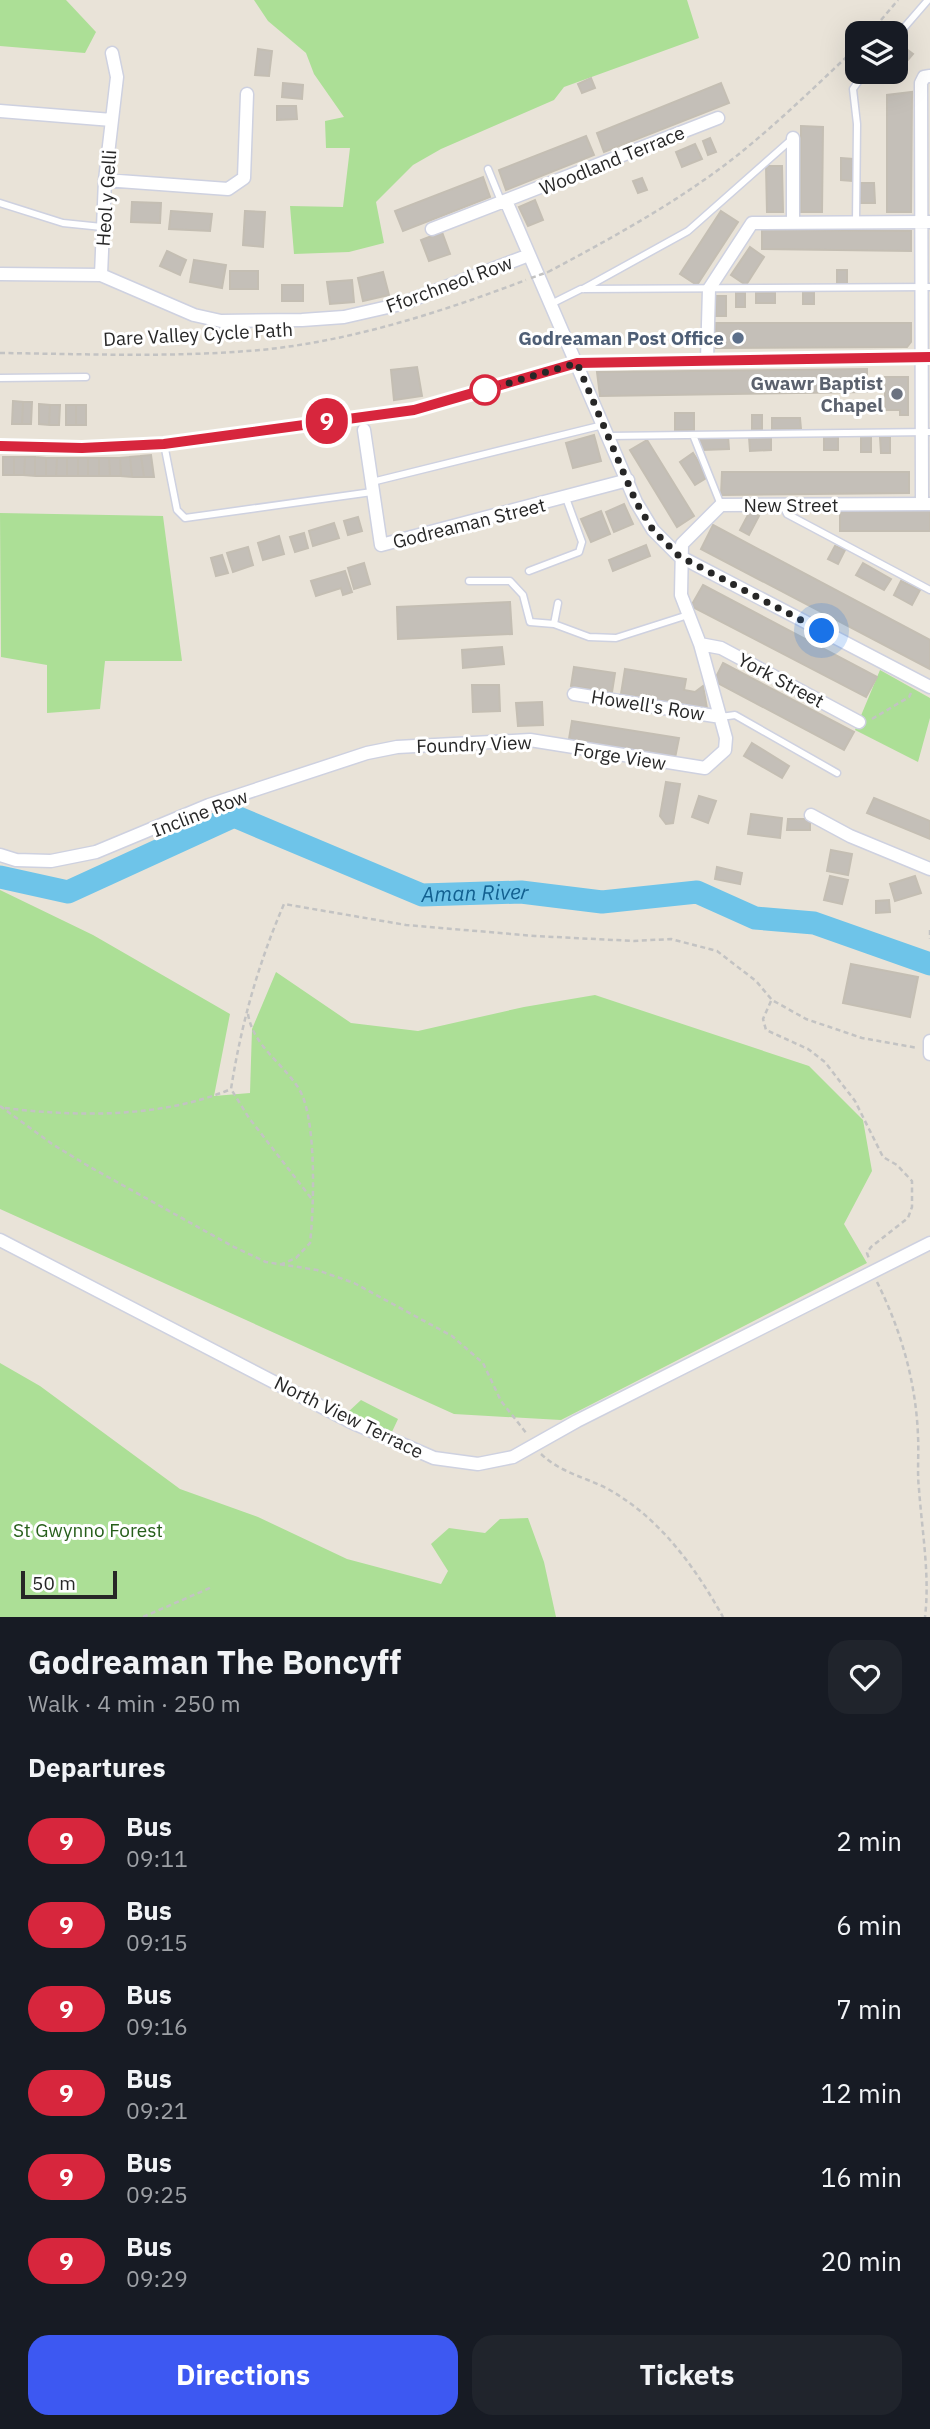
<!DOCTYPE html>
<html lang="en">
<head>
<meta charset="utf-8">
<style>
  body { margin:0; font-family:"IBM Plex Sans",sans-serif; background:#20242c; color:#f1f3f6; height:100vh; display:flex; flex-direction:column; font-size:26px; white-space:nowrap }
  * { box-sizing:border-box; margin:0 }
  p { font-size:23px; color:#9ea1a6 }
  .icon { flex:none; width:38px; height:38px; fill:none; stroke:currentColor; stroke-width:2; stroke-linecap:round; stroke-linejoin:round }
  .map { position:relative; height:1617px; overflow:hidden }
  .panel { display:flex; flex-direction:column; background:#171b24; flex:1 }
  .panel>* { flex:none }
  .badge { padding:0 14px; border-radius:23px; font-size:24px; line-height:46px }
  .controls { position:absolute; left:845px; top:21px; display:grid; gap:14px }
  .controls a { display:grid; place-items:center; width:63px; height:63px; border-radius:14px; background:#171b24; box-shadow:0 7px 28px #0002; font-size:35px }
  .scale { position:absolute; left:21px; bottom:18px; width:96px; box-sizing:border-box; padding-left:7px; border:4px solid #272727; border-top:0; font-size:19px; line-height:24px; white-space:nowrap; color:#272727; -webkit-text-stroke:5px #fff; paint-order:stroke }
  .you { position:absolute; width:35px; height:35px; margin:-18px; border:5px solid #fff; border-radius:50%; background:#1a73e8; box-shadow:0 0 0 10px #1a73e833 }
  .map>.badge { position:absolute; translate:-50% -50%; box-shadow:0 0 0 4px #fff }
  h2 { padding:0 28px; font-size:26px; line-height:63px }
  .round { display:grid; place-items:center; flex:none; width:74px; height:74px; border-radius:21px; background:#20242c }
  .head { display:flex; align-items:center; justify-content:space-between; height:119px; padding:0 28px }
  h1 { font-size:33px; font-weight:800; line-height:52px }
  .primary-button { display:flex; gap:14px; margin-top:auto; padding:14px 28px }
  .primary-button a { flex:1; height:80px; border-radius:21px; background:#3d58f2; color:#fff; font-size:28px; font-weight:800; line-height:80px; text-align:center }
  .primary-button a+a { background:#20242c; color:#f1f3f6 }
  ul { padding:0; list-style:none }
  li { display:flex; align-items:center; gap:21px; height:84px; padding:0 28px }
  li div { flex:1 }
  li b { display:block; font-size:26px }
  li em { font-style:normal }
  li .badge { min-width:77px; font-weight:700; text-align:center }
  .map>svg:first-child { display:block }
  .green { fill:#acdf96 }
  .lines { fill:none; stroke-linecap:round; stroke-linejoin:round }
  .river { stroke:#6ec4e9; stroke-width:23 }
  .building { fill:#c4bfb8; stroke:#c4beb3; stroke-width:2 }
  .lane-casing { stroke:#ced1e0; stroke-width:9 }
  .street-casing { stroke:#ced1e0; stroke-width:15 }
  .path { stroke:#c3c3c3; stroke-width:2.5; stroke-dasharray:5 3.5; stroke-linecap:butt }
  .lane { stroke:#fff; stroke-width:6 }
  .street { stroke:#fff; stroke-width:12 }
  .path-bridge { stroke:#c3c3c3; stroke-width:2.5; stroke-dasharray:5 3.5; stroke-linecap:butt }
  .line-casing { stroke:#fff; stroke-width:16 }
  .line { stroke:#d7263d; stroke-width:10 }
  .walk { stroke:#272727; stroke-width:7; stroke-dasharray:0 12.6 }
  .service-dot { fill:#5c6f8a; stroke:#fff; stroke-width:2.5 }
  .stop-dot { fill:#fff; stroke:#d7263d; stroke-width:3.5 }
  .worship-dot { fill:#6b7280; stroke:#fff; stroke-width:2.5 }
  .labels { text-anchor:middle; stroke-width:6; stroke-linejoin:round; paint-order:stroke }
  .street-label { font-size:19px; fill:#272727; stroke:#fff }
  .service-label { font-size:19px; font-weight:bold; fill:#4e5e75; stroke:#fff; text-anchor:end }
  .worship-label { font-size:19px; font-weight:bold; fill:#5b616d; stroke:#fff; text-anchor:end }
  .park-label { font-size:19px; fill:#275f1b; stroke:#fff }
  .water-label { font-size:21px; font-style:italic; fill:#126090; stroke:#fff }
</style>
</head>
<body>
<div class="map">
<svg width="930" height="1617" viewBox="0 0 930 1617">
  <rect width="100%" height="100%" fill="#e9e3d8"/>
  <!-- green -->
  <path class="green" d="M0,0H66L96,32L85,53L0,46Z
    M254,0H687L699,38L564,87L554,100L441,149L413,165L376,202L384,243L349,252L294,254L290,206L343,207L350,148H326L325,121L344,117L314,74L306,53L268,21Z
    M0,513L163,516L182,661H105L100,709L47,713V665L1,657Z
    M880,670L930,698V718L918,762L855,730Z
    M0,890L93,935L230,1014L214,1096L250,1093L252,1029L276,972L351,1023L418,1031L524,1007L595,995L809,1066L863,1120L872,1171L844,1224L867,1263L561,1420L454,1414L0,1209Z
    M0,1363L40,1386L180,1489L258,1517L347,1559L441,1584L448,1571L431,1544L449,1528L485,1533L500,1519L528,1518L544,1562L556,1617H0Z
    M361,1400L398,1419L391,1434L347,1413Z"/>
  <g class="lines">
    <!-- river -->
    <path class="river" id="s1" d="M0,877L68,892L234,816L422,895L521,892L602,902L697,892L755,918L814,923L930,964"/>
  </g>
  <!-- building -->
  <path class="building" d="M901,45L913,54L891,80L882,72H896V51Z
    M258,49L272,51L269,76L255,75Z
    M591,78L595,88L582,93L578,84Z
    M283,83L303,85L302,99L282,97Z
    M721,83L729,103L604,152L597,133Z
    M912,92L911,212H887V95Z
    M277,106H296L297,119L277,120Z
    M801,126L823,127L822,212H801Z
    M586,136L594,155L506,190L499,170Z
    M710,138L716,152L708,155L703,141Z
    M695,144L702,159L682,167L676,152Z
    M841,158L853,159L852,181L841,180Z
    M766,166H782L783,212H767Z
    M483,177L490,197L403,231L395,211Z
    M642,178L647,190L638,193L633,181Z
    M860,183H874L875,203H861Z
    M535,200L543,220L528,226L519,207Z
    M132,202L161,203L160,223L131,222Z
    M171,211L212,214L210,231L169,229Z
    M245,211L265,212L263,247L243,245Z
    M721,211L738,222L697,285L680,274Z
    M762,230L911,231V251L762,249Z
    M442,232L450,254L429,261L421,240Z
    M750,247L764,257L746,285L731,275Z
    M167,251L186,260L180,275L160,266Z
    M194,260L226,265L222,288L190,282Z
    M837,270H847V285H837Z
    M230,271H258V289H230Z
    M383,272L389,295L363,301L358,278Z
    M352,280L354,302L330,304L327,282Z
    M282,285H303V301H282Z
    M803,292L814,293V304H803Z
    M736,293H745V307H736Z
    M756,293H775V303H756Z
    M716,296H726V316H716Z
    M716,323H911V342L907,347L716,348Z
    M417,367L422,396L394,400L391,370Z
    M867,369V392L600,396L597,372Z
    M885,377H908V415H900V410H885Z
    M13,401L23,402L22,424H12Z
    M23,402H32L31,424H22Z
    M39,404L50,405L49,425L39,424Z
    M50,405H60L59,425H49Z
    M66,405H76V425H66Z
    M76,405H86V425H76Z
    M675,413H694V430H675Z
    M752,415H762V429H752Z
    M772,418H800L801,429H772Z
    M594,435L601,461L573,468L566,443Z
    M728,436L729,449L702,450L698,437Z
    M771,436V450L750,451L749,437Z
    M824,437H838V450H824Z
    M861,437H871V452H861Z
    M880,437H890V453H881Z
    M647,440L694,516L677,527L630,450Z
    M693,453L708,477L695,485L680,462Z
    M151,455L154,477H144L141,456Z
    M141,456L144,477H132L130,457Z
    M3,457H14V475H3Z
    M14,457H25L24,475H14Z
    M25,457H35V476L24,475Z
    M35,457L46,458V476H35Z
    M130,457L132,477L121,476L120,458Z
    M46,458H57L56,476H46Z
    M57,458H67V476H56Z
    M67,458H78V476H67Z
    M78,458H88V476H78Z
    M88,458H99V476H88Z
    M99,458H109L110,476H99Z
    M109,458H120L121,476H110Z
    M722,472H909V493L721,495Z
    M624,504L633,524L614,532L606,512Z
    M601,511L610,534L591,542L581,519Z
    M750,511L759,516L749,535L740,530Z
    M840,511H930V531H840Z
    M358,517L362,531L348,535L344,521Z
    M334,523L339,538L313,546L309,531Z
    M713,525L930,640V669L701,549Z
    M304,533L308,548L295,552L290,537Z
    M279,536L284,554L263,560L258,543Z
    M646,545L650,556L613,571L609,560Z
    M835,546L845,550L838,564L828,559Z
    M248,547L253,565L233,572L227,553Z
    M222,555L228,573L216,576L211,558Z
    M364,563L370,584L354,589L348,568Z
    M863,563L891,579L884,590L856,575Z
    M345,571L352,592L343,595L341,588L316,596L311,581Z
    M901,581L920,590L912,605L894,595Z
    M703,585L877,677L866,697L691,606Z
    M510,602L512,634L398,639L397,607Z
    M502,647L504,664L463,668L462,650Z
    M723,663L854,732L844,750L714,681Z
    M574,667L615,673L612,692L571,686Z
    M625,669L686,679L684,690L695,692L703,686L707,708L621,694Z
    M472,685H499L500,711L473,712Z
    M542,702L543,725L518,726L516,703Z
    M572,721L679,738L675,758L569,739Z
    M752,743L789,766L782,778L744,756Z
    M666,782L680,784L673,823L666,824L660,816Z
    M699,796L716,801L708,823L692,817Z
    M874,798L930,821V839L867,813Z
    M751,814L782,818L780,838L748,834Z
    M788,819H810V830H787Z
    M831,850L852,854L848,875L827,871Z
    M717,867L742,873L740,884L715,879Z
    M830,876L848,880L842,904L824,900Z
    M915,876L921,893L895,901L890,884Z
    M889,900L890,912L876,913V901Z
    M851,964L918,977L910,1017L843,1003Z"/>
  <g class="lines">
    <!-- lane casing -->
    <g class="lane-casing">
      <path id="lane" d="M896,37L928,0
        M488,169L501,201
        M0,203L63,223L102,227
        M856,223L857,124L853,89L865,72
        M583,289L688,231L792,139
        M551,304L581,289L930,287
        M0,378L86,377
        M693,435L721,505
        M608,436L930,432
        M164,444L177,510L185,518L372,492
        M372,482L603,425
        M783,506L787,514L930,590
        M529,571L579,552L582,542L566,498
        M469,581H510L523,595L530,622L554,624L589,637L616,638L688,615
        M554,624L558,603
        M721,717L735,715L837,773"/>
    </g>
    <!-- street casing -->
    <g class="street-casing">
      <path id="street" d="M0,111L112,120
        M793,138V223
        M105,180L228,189L244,178L247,94
        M506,201L636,502L653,530L679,556L930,687
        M432,229L718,118
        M0,274L101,275L194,315L221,321L302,320L344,317L401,304L529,255
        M101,275L105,180L117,77L112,53
        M707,360L709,289L752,223L930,222
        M364,430L381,545L628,480
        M0,446L82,448L164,444L414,410L577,363L930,357
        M922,504L921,83L924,77L930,76
        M700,644L721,648L859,722
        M574,694L721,717
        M811,815L850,836L930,869
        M0,855L16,860L51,861L96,852L209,805L367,753L397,747L530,740L705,768L725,750L726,738L700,644L681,595L682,544L721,505L930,504
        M930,1041V1054
        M0,1240L351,1422L434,1458L478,1464L513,1457L577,1421L930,1243"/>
    </g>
    <!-- path -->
    <path class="path" d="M870,33L898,0
      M548,272C614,237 681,200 739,154C781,120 819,83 858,46
      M0,353C90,354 181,358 270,349C358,339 444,311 526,280
      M872,719L909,697L912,691
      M930,930V939
      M771,1001L763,1019L766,1030L808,1049L825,1062L855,1101L883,1157L897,1165L912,1181V1207L908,1218L871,1247L867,1253L869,1259
      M248,1014C253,1046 283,1063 299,1089C317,1118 314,1208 310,1243L296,1258L282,1264
      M0,1106L52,1144L90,1167L232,1246L266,1262L317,1270L354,1283L452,1336L483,1363L501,1401L527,1434
      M5,1108C78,1117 162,1118 231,1089
      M311,1198L249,1118L231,1089C241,1025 258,964 284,904L406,925L535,936L634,941L671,939L717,951L756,981L772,1000L806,1019L862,1038L918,1048
      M877,1282C901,1330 916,1382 918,1436C919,1454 917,1472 919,1489C922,1531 930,1576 925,1617
      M541,1454C561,1473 585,1477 608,1489C660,1518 695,1567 723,1617
      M143,1617L212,1587"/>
    <!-- lane -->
    <use href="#lane" class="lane"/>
    <!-- street -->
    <use href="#street" class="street"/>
    <!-- path-bridge -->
    <path class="path-bridge" d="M531,278L548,272"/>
  </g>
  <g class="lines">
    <!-- line casing -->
    <g class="line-casing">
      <path id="line" d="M0,446L82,448L164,444L414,410L577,363L930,357"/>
    </g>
    <!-- line -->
    <use href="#line" class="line"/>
    <!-- walk -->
    <path class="walk" d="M485,390L577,363L636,502L653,530L679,556L822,631"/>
  </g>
  <!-- markers -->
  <circle class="service-dot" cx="738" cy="338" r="7"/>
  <circle class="stop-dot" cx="485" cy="390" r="14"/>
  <circle class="worship-dot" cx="897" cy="394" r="7"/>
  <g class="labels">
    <!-- street labels -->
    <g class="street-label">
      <text transform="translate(612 160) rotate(-22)" y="7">Woodland Terrace</text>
      <text transform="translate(106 198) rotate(-86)" y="7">Heol y Gelli</text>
      <text transform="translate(449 284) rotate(-20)" y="7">Fforchneol Row</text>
      <text transform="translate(198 334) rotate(-3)" y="7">Dare Valley Cycle Path</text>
      <text x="791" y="512">New Street</text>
      <text transform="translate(469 523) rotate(-14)" y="7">Godreaman Street</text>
      <text transform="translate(781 680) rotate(28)" y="7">York Street</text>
      <text transform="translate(648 705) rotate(9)" y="7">Howell's Row</text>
      <text transform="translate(474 744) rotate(-2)" y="7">Foundry View</text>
      <text transform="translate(620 756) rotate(9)" y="7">Forge View</text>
      <text transform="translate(200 813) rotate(-21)" y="7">Incline Row</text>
      <text transform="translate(349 1417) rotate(26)" y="7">North View Terrace</text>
    </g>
    <!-- service labels -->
    <g class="service-label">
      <text x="724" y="345">Godreaman Post Office</text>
    </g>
    <!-- worship labels -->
    <g class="worship-label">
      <text x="883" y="390">Gwawr Baptist<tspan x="883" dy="22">Chapel</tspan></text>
    </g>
    <!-- park labels -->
    <g class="park-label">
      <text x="88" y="1537">St Gwynno Forest</text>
    </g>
    <!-- water labels -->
    <g class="water-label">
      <text dy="7" stroke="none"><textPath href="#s1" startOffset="509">Aman River</textPath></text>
    </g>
  </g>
</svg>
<div class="controls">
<a><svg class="icon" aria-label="layers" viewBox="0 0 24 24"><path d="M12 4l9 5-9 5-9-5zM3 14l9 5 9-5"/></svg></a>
</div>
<div class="scale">50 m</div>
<div class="you" style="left:822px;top:631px"></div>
<b class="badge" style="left:327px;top:421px;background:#d7263d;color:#fff">9</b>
</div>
<section class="panel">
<div class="head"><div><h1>Godreaman The Boncyff</h1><p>Walk · 4 min · 250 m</p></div><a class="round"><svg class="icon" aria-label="heart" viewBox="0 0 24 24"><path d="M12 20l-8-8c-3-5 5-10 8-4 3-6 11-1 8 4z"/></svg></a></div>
<h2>Departures</h2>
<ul>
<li><span class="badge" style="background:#d7263d;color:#fff">9</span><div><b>Bus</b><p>09:11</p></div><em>2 min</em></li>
<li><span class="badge" style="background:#d7263d;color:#fff">9</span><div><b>Bus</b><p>09:15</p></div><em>6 min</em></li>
<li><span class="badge" style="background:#d7263d;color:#fff">9</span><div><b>Bus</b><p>09:16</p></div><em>7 min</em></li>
<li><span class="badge" style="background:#d7263d;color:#fff">9</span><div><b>Bus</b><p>09:21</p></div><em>12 min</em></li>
<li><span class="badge" style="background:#d7263d;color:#fff">9</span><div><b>Bus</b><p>09:25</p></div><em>16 min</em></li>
<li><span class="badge" style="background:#d7263d;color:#fff">9</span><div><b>Bus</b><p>09:29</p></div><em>20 min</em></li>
</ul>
<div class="primary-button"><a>Directions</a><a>Tickets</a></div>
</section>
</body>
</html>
